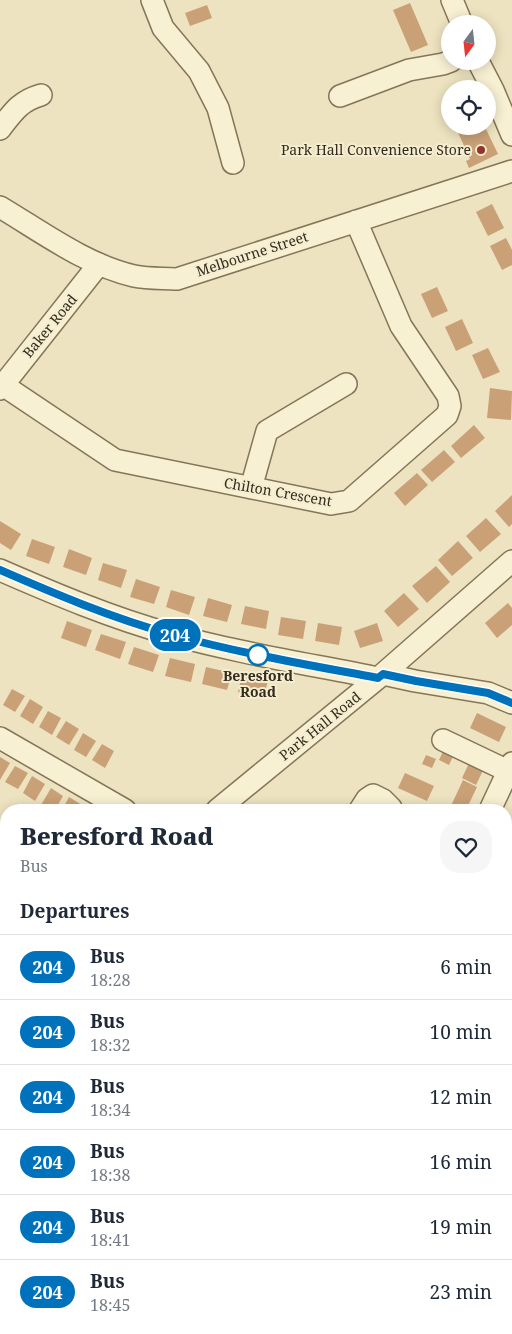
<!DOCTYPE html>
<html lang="en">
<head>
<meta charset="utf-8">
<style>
  body { margin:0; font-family:"Noto Serif",serif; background:#f6f6f7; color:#1f2937; height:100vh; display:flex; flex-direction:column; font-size:19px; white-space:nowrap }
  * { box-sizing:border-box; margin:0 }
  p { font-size:16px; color:#747a83 }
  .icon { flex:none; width:28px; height:28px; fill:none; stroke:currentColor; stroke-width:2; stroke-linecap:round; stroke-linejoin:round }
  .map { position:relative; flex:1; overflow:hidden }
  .drawer { position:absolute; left:0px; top:804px; width:512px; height:531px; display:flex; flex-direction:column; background:#fff; border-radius:20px 20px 0 0; box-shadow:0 2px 12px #0003 }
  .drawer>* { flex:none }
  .badge { padding:0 10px; border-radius:16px; font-size:18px; line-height:32px }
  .needle { width:32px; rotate:195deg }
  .tools { position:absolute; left:441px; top:15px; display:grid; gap:10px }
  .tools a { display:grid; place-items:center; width:55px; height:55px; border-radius:50%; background:#fff; box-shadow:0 2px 12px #0003; font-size:25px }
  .map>.badge { position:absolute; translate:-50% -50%; box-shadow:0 0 0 2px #fff }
  h2 { padding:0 20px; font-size:19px; line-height:45px }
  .round { display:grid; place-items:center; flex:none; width:52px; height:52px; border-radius:20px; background:#f6f6f7 }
  .headline { display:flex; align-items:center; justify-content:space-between; height:85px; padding:0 20px }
  h1 { font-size:24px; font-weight:800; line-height:38px }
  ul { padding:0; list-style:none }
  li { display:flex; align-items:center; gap:15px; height:65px; padding:0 20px; border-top:1px solid #e0e1e3 }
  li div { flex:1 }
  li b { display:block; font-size:19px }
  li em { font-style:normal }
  li .badge { min-width:55px; font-weight:700; text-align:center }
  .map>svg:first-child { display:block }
  .building { fill:#caa177 }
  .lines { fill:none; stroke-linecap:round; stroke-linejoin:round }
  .minor-casing { stroke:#857559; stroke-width:24 }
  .minor { stroke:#f8f0d3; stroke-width:21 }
  .line-casing { stroke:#fff; stroke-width:11 }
  .line { stroke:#0072bc; stroke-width:8 }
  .poi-dot { fill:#93332a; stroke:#f4edd0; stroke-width:2 }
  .stop-dot { fill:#fff; stroke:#0072bc; stroke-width:2.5 }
  .labels { text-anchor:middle; stroke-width:4; stroke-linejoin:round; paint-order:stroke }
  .poi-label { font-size:14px; fill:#352b1d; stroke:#f4edd0; text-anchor:end }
  .street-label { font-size:14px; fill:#352b1d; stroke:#f4edd0 }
  .stop-label { font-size:14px; font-weight:bold; fill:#352b1d; stroke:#f4edd0 }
</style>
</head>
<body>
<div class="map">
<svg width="512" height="1334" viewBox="0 0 512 1334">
  <rect width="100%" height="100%" fill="#ede3c0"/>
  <!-- building -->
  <path class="building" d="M410,3L428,45L411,52L393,10Z
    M207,5L212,18L190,26L185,13Z
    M455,126H479L481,131L486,129L498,154L469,168L466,161L470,159Z
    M492,204L504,228L488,236L476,212Z
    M506,238L512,250V265L502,270L490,246Z
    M437,287L448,311L432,318L421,294Z
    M462,319L473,343L456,351L445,327Z
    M488,348L500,372L483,379L472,355Z
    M490,388L512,391L511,420L487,418Z
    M474,425L485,438L461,458L451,446Z
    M444,450L455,462L432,482L421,470Z
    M417,473L428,485L405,506L394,493Z
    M512,495V524L509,527L495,511Z
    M486,518L501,534L480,552L466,536Z
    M0,521L21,534L11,550L0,543Z
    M32,539L55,547L49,564L26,556Z
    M458,541L473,558L452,576L438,560Z
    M69,549L92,558L86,575L63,567Z
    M103,563L127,570L121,588L98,580Z
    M436,566L450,582L427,603L412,586Z
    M136,579L160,587L154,604L130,597Z
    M171,590L195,597L189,615L166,607Z
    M404,593L419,609L398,627L384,611Z
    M208,598L232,605L227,622L203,616Z
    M508,603L512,608V625L497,638L485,623Z
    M245,606L269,611L266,629L241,624Z
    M281,617L306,621L303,639L278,635Z
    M67,621L92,630L86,647L61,638Z
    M318,623L342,627L339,645L315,641Z
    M377,623L383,641L360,648L354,631Z
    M101,634L126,642L120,659L95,650Z
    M134,647L159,655L153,672L128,664Z
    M170,658L195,664L191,682L165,676Z
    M206,667L232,673L227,690L202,684Z
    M242,675L268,680L264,697L238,692Z
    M12,689L25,696L15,712L3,705Z
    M30,699L43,707L33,724L20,716Z
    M48,711L61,718L52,735L39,727Z
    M477,713L506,727L499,742L470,728Z
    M66,721L79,729L69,745L56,737Z
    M83,733L96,741L86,757L74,750Z
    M102,744L114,751L105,768L92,760Z
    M446,745L456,750L449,765L439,760Z
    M426,755L436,759L432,768L422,764Z
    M0,757L10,763L0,780Z
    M472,757L486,764L476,785L462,778Z
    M15,766L28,773L18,789L5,782Z
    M405,773L434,786L427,801L398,788Z
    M32,776L45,784L35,801L23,793Z
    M463,780L477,787L466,810H449Z
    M51,788L63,796L55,810H50L41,805Z
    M69,797L82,805L79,810H62Z
    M506,849L512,852V857L506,870Z
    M512,1034V1059L511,1060L506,1055V1039Z
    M6,1081V1100L0,1105V1087Z
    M6,1111V1130L3,1133L0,1129V1116Z
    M506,1117L512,1123V1133L506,1139Z
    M0,1280L6,1287V1296L0,1301Z
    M78,1329H86L91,1334H72Z
    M113,1329H133L136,1332L134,1334H118Z"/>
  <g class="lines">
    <!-- minor casing -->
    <g class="minor-casing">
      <path id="minor" d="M152,0L163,28L199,71L218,108L233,163
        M452,0L462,24
        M478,61L493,90L512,135
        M340,96L409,70L443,64L451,61
        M0,129C13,112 20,101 41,95
        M0,207C42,232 86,265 134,276C148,279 163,278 177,279L512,171
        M3,385L115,460L331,504L349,501L447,415L450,406L448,396L401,326L356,221
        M0,389L99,264
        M251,488L267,431L346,384
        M0,570C55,594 112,618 170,634C238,653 309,664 378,678
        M383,674L415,681L488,693L512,703
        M0,738L125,810
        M443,740L508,771
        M217,810L383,674L512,561
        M360,810L367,799L373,795L383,800L391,808
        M490,810L512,763
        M0,879L6,883
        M0,1026L6,1020
        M506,1086L512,1092
        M0,1163L6,1161
        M0,1324L6,1318
        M28,1329L32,1334
        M152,1334L158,1329"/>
    </g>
    <!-- minor -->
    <use href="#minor" class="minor"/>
  </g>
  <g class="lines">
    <!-- line casing -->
    <g class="line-casing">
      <path id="line" d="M0,570C55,594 112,618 170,634C238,653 309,665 378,678L383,674L416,681L488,693L512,703"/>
    </g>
    <!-- line -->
    <use href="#line" class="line"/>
  </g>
  <!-- markers -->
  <circle class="poi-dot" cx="481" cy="150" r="5"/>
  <circle class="stop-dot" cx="258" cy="655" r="10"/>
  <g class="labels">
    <!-- poi labels -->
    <g class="poi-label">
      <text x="471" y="155">Park Hall Convenience Store</text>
    </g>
    <!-- street labels -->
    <g class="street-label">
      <text transform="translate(252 254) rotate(-18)" y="5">Melbourne Street</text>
      <text transform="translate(50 326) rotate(-51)" y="5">Baker Road</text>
      <text transform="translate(278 492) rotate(10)" y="5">Chilton Crescent</text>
      <text transform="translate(320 726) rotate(-39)" y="5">Park Hall Road</text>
    </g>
    <!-- stop labels -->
    <g class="stop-label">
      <text x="258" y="681">Beresford<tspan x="258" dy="16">Road</tspan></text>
    </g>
  </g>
</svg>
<div class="tools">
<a><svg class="needle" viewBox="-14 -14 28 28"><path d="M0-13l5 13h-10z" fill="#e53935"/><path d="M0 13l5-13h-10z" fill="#747a83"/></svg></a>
<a><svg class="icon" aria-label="locate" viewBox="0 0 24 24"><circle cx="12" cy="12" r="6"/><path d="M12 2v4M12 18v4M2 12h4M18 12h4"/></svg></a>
</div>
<b class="badge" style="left:175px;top:635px;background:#0072bc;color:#fff">204</b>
<section class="drawer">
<div class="headline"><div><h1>Beresford Road</h1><p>Bus</p></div><a class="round"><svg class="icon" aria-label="heart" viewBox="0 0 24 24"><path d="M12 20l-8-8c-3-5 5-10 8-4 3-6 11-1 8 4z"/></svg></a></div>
<h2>Departures</h2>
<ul>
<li><span class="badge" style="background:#0072bc;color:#fff">204</span><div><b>Bus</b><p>18:28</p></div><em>6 min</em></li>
<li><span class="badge" style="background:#0072bc;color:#fff">204</span><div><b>Bus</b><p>18:32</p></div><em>10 min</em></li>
<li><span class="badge" style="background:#0072bc;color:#fff">204</span><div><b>Bus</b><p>18:34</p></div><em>12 min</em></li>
<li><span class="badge" style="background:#0072bc;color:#fff">204</span><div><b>Bus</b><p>18:38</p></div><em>16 min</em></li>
<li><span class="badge" style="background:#0072bc;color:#fff">204</span><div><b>Bus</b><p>18:41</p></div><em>19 min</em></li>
<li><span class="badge" style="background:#0072bc;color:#fff">204</span><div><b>Bus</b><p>18:45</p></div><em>23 min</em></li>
</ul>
</section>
</div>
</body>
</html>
